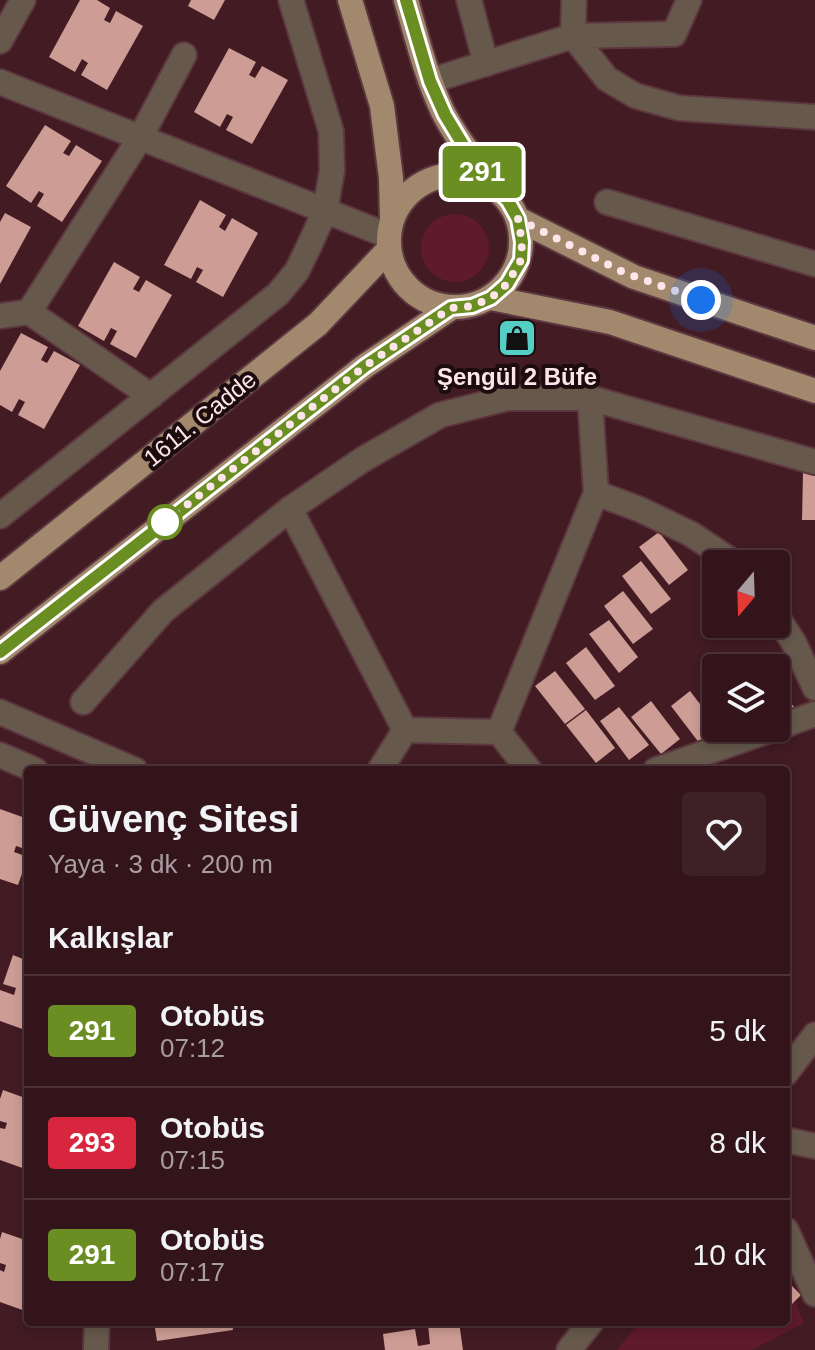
<!DOCTYPE html>
<html lang="tr">
<head>
<meta charset="utf-8">
<style>
  body { margin:0; font-family:Helvetica,sans-serif; background:#3d2127; color:#f1f3f6; height:100vh; display:flex; flex-direction:column; font-size:30px; white-space:nowrap }
  * { box-sizing:border-box; margin:0 }
  p { font-size:26px; color:#a89ea2 }
  .icon { flex:none; width:44px; height:44px; fill:none; stroke:currentColor; stroke-width:2; stroke-linecap:round; stroke-linejoin:round }
  .map { position:relative; flex:1; overflow:hidden }
  .sheet { position:absolute; left:24px; top:766px; width:766px; height:560px; display:flex; flex-direction:column; background:#32141a; border-radius:8px; box-shadow:0 4px 12px #0003,0 0 0 2px #4d3339 }
  .sheet>* { flex:none }
  .badge { padding:0 16px; border-radius:6px; font-size:28px; line-height:52px }
  .needle { width:52px; rotate:199deg }
  .fabs { position:absolute; left:702px; top:550px; display:grid; gap:16px }
  .fabs a { display:grid; place-items:center; width:88px; height:88px; border-radius:8px; background:#32141a; box-shadow:0 4px 12px #0003,0 0 0 2px #4d3339; font-size:40px }
  .you { position:absolute; width:40px; height:40px; margin:-20px; border:6px solid #fff; border-radius:50%; background:#1a73e8; box-shadow:0 0 0 12px #1a73e833 }
  .map>.badge { position:absolute; translate:-50% -50%; box-shadow:0 0 0 4px #fff }
  h2 { padding:0 24px; font-size:30px; line-height:72px }
  .round { display:grid; place-items:center; flex:none; width:84px; height:84px; border-radius:8px; background:#3d2127 }
  .summary { display:flex; align-items:center; justify-content:space-between; height:136px; padding:0 24px }
  h1 { font-size:38px; font-weight:700; line-height:60px }
  ul { padding:0; list-style:none }
  li { display:flex; align-items:center; gap:24px; height:112px; padding:0 24px; border-top:2px solid #4d3339 }
  li div { flex:1 }
  li b { display:block; font-size:30px }
  li em { font-style:normal }
  li .badge { min-width:88px; font-weight:700; text-align:center }
  .map>svg:first-child { display:block }
  .green { fill:#5f1a2c }
  .building { fill:#cd9c94 }
  .lines { fill:none; stroke-linecap:round; stroke-linejoin:round }
  .minor-casing { stroke:#5c373f; stroke-width:28 }
  .major-casing { stroke:#5c373f; stroke-width:28 }
  .minor { stroke:#66594c; stroke-width:24 }
  .major { stroke:#a2886c; stroke-width:24 }
  .line-casing { stroke:#fff; stroke-width:18 }
  .line { stroke:#6b8e23; stroke-width:12 }
  .walk { stroke:#fce6e9; stroke-width:8; stroke-dasharray:0 14.4 }
  .stop-dot { fill:#fff; stroke:#6b8e23; stroke-width:4 }
  .labels { text-anchor:middle; stroke-width:8; stroke-linejoin:round; paint-order:stroke }
  .poi-label { font-size:24px; font-weight:bold; fill:#fce6e9; stroke:#1d0c0f }
  .street-label { font-size:24px; fill:#fce6e9; stroke:#1d0c0f }
</style>
</head>
<body>
<div class="map">
<svg width="815" height="1350" viewBox="0 0 815 1350">
  <rect width="100%" height="100%" fill="#421b23"/>
  <!-- green -->
  <path class="green" d="M421 248a34 34 0 1 1 68 0a34 34 0 1 1-68 0Z
    M786,1280L804,1323L752,1350H617L639,1322H786Z"/>
  <!-- building -->
  <path class="building" d="M80,0H97L110,8L104,20L110,23L116,11L143,26L107,90L81,75L88,63L82,59L75,72L49,57Z
    M191,0H225L214,20L188,6Z
    M229,48L256,62L249,75L255,78L262,66L288,80L252,144L226,130L233,117L227,114L220,127L194,112Z
    M45,125L71,141L63,153L69,156L76,145L102,161L62,222L37,206L44,194L39,191L31,203L6,186Z
    M200,200L226,215L219,227L225,231L232,218L258,233L223,297L196,282L203,270L197,267L191,279L164,265Z
    M5,213L31,227L0,284V222Z
    M114,262L140,277L133,289L139,292L146,280L172,295L136,358L110,344L117,331L111,328L104,341L78,326Z
    M21,333L48,347L41,360L47,363L54,351L80,365L44,429L18,415L25,402L19,399L12,412L0,405V371Z
    M803,472H815V520H802Z
    M659,532L688,570L669,585L639,547Z
    M641,561L671,599L651,614L622,576Z
    M623,591L653,629L633,644L604,606Z
    M609,620L638,657L619,673L589,634Z
    M586,647L615,686L595,700L566,663Z
    M555,671L585,709L565,724L535,686Z
    M776,684L794,707L776,722Z
    M716,685V711L703,695Z
    M690,691L716,725V728H721L700,744L671,706Z
    M651,701L680,739L661,754L631,717Z
    M619,707L649,745L629,760L600,721Z
    M586,710L615,748L596,763L566,725Z
    M0,809L28,819V850L16,846L14,852L28,857L18,885L0,879Z
    M13,955L28,961V1031L0,1021V990L14,995L16,988L3,984Z
    M3,1090L28,1099V1170L0,1160V1128L5,1129L7,1123L0,1121V1099Z
    M2,1232L28,1241V1312L0,1302V1270L4,1272L6,1265L0,1263V1239Z
    M786,1280L801,1295L786,1310Z
    M154,1322H232L233,1330L157,1341Z
    M459,1322L463,1350H385L383,1334L415,1329L418,1346L430,1344L428,1325Z"/>
  <g class="lines">
    <!-- minor casing -->
    <g class="minor-casing">
      <path id="minor" d="M469,0L486,64
        M574,0L573,36L607,79L636,96L679,108L815,117
        M0,41L23,0
        M430,81L573,36L674,34L689,0
        M0,82L389,236
        M607,202L815,264
        M29,312L151,396
        M0,316L29,312L140,138L184,55
        M590,398L815,462
        M290,509L405,730
        M0,516L278,294L297,271L310,244L325,211L332,171L331,131L291,0
        M776,615L794,643L815,688
        M83,702L163,611L290,509L362,460L440,415L508,398H590L596,493L639,509L691,534L736,564
        M0,712L135,770
        M776,728L815,714
        M499,732L596,493
        M0,755L35,770
        M380,770L405,730L499,732L529,770
        M656,770L776,728
        M786,1073L815,1035
        M786,1140L815,1146
        M786,1230L815,1294
        M96,1350L97,1322
        M569,1350L591,1322"/>
    </g>
    <!-- major casing -->
    <g class="major-casing">
      <path id="major" d="M350,0L382,106L391,178L392,220
        M406,0C417,38 426,76 443,112C456,138 475,161 492,184
        M389 241a66 66 0 1 1 132 0a66 66 0 1 1-132 0Z
        M518,219L634,277L815,338
        M491,298L610,322L815,391
        M0,578L318,324L389,249
        M0,652L365,366L451,308"/>
    </g>
    <!-- minor -->
    <use href="#minor" class="minor"/>
    <!-- major -->
    <use href="#major" class="major"/>
  </g>
  <g class="lines">
    <!-- line casing -->
    <g class="line-casing">
      <path id="line" d="M0,652L365,366L451,308L472,306L491,298L507,284L521,260L522,242L518,219L508,201L493,186L465,148L445,115L430,81L406,0"/>
    </g>
    <!-- line -->
    <use href="#line" class="line"/>
    <!-- walk -->
    <path class="walk" d="M165,522L365,366L451,308L472,306L491,298L507,284L521,260L522,242L518,219L625,273L701,300"/>
  </g>
  <!-- icons -->
  <defs>
    <g id="shop-square" transform="scale(2)"><rect x="-9" y="-9" width="18" height="18" rx="4" fill="#55cec5" stroke="#1d0c0f"/><path d="M-5-2.5h2.3a2.7 3.5 0 0 1 5.4 0H5L5.5 6h-11ZM-1.5-2.5h3a1.5 2.3 0 0 0-3 0Z" fill="#111"/></g>
  </defs>
  <g fill-rule="evenodd">
    <use href="#shop-square" x="517" y="338"/>
  </g>
  <!-- markers -->
  <circle class="stop-dot" cx="165" cy="522" r="16"/>
  <g class="labels">
    <!-- poi labels -->
    <g class="poi-label">
      <text x="517" y="385">Şengül 2 Büfe</text>
    </g>
    <!-- street labels -->
    <g class="street-label">
      <text transform="translate(200 419) rotate(-39)" y="8">1611. Cadde</text>
    </g>
  </g>
</svg>
<div class="fabs">
<a><svg class="needle" viewBox="-14 -14 28 28"><path d="M0-13l5 13h-10z" fill="#e53935"/><path d="M0 13l5-13h-10z" fill="#a89ea2"/></svg></a>
<a><svg class="icon" aria-label="layers" viewBox="0 0 24 24"><path d="M12 4l9 5-9 5-9-5zM3 14l9 5 9-5"/></svg></a>
</div>
<div class="you" style="left:701px;top:300px"></div>
<b class="badge" style="left:482px;top:172px;background:#6b8e23;color:#fff">291</b>
<section class="sheet">
<div class="summary"><div><h1>Güvenç Sitesi</h1><p>Yaya · 3 dk · 200 m</p></div><a class="round"><svg class="icon" aria-label="heart" viewBox="0 0 24 24"><path d="M12 20l-8-8c-3-5 5-10 8-4 3-6 11-1 8 4z"/></svg></a></div>
<h2>Kalkışlar</h2>
<ul>
<li><span class="badge" style="background:#6b8e23;color:#fff">291</span><div><b>Otobüs</b><p>07:12</p></div><em>5 dk</em></li>
<li><span class="badge" style="background:#d7263d;color:#fff">293</span><div><b>Otobüs</b><p>07:15</p></div><em>8 dk</em></li>
<li><span class="badge" style="background:#6b8e23;color:#fff">291</span><div><b>Otobüs</b><p>07:17</p></div><em>10 dk</em></li>
</ul>
</section>
</div>
</body>
</html>
